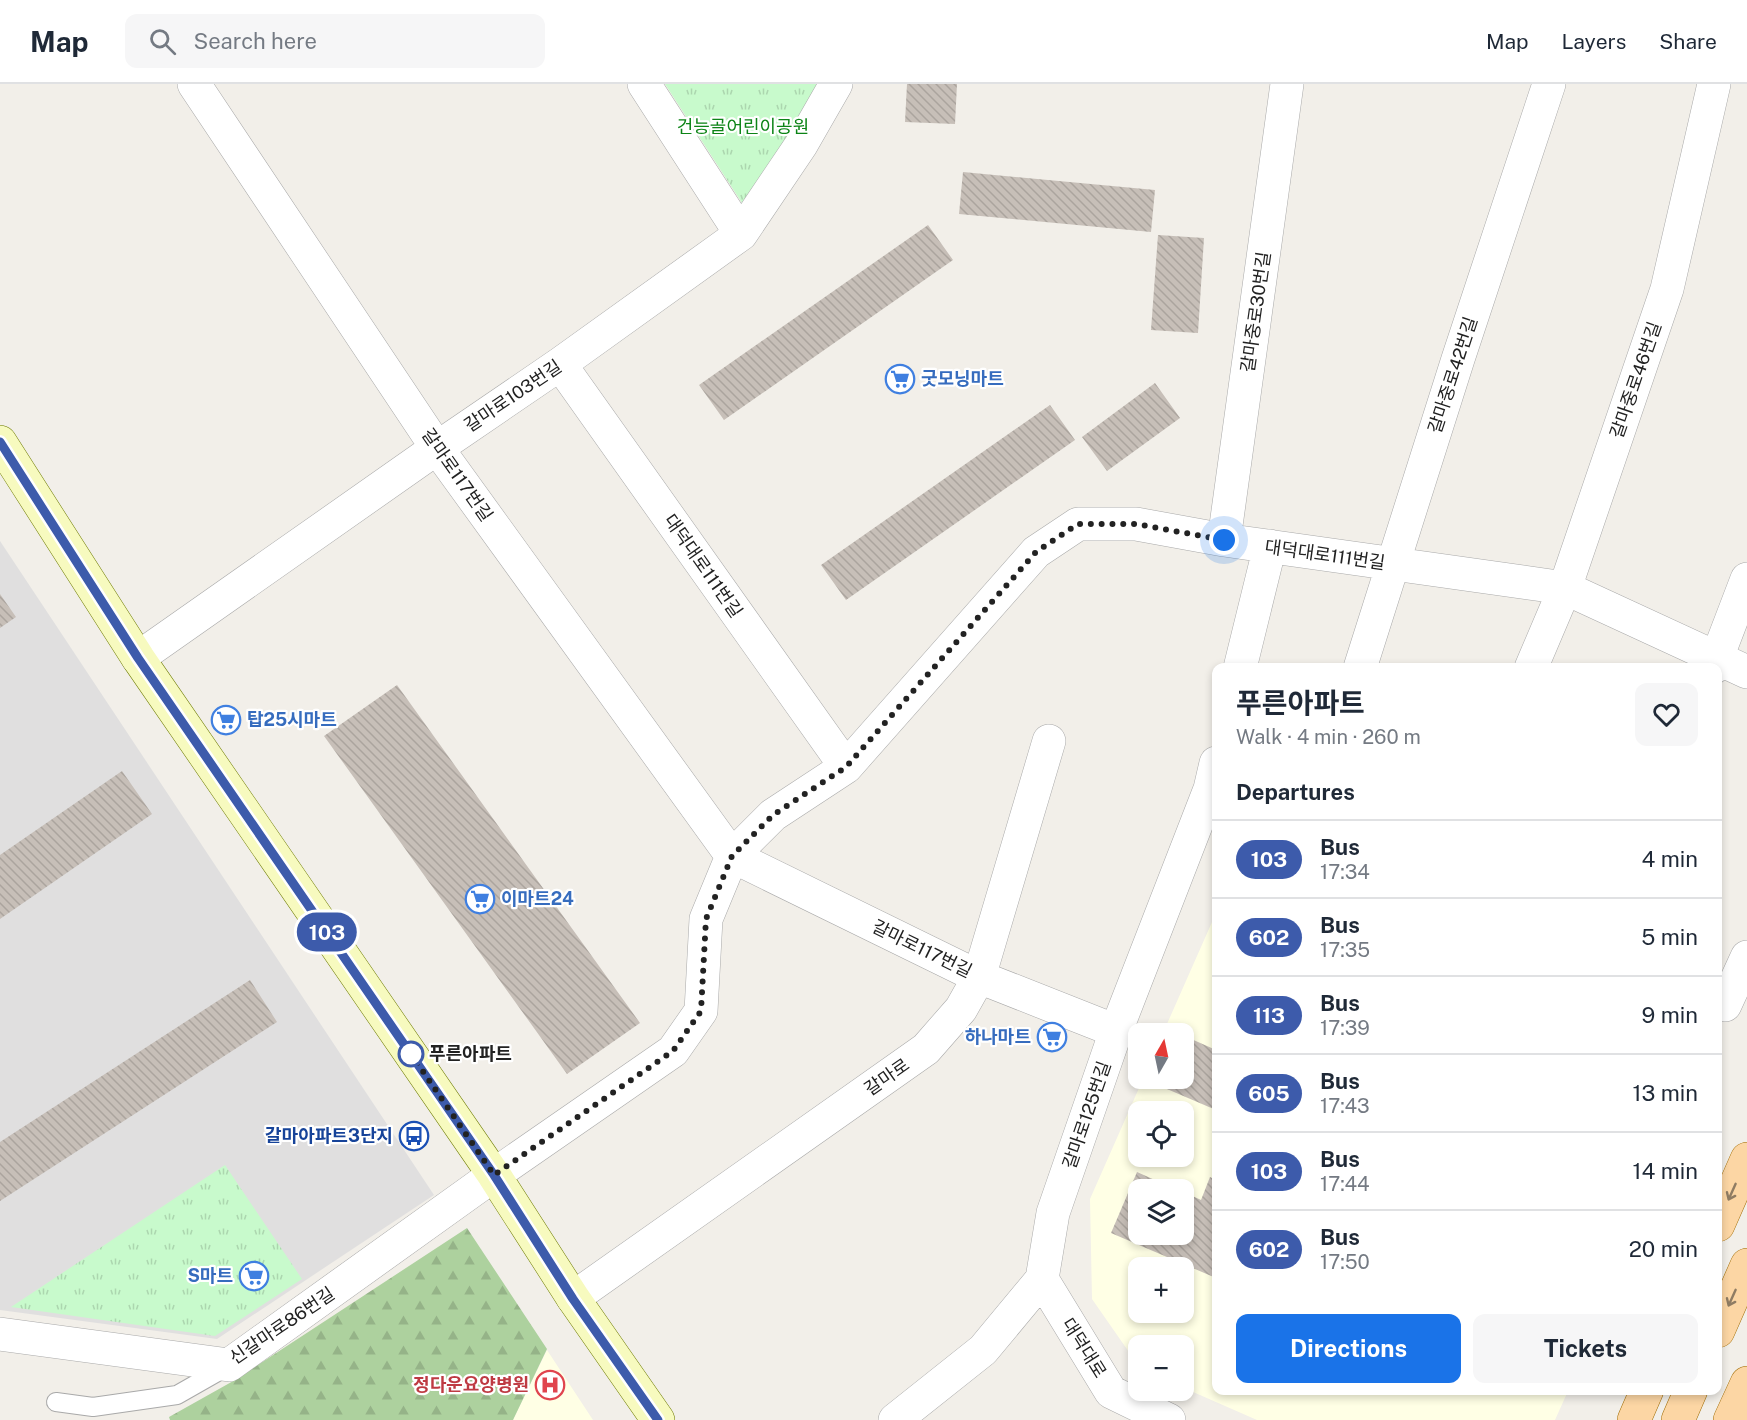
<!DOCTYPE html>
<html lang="en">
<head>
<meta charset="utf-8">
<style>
  body { margin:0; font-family:"Public Sans","Noto Sans KR",sans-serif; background:#f6f6f7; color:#1f2937; height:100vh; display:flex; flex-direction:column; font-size:22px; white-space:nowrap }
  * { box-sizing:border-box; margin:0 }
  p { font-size:20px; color:#747a83 }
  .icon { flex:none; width:33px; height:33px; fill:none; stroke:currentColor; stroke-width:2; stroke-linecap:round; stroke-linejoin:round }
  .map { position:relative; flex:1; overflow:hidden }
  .details { position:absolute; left:1212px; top:579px; width:510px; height:732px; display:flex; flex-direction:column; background:#fff; border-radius:12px; box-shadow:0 3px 9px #0003 }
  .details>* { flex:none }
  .badge { padding:0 12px; border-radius:20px; font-size:21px; line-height:39px }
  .needle { width:39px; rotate:9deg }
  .controls { position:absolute; left:1128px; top:939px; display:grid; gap:12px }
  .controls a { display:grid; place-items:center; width:66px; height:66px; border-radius:12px; background:#fff; box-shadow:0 3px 9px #0003; font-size:30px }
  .you { position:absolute; width:30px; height:30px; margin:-15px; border:4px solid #fff; border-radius:50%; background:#1a73e8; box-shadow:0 0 0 9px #1a73e833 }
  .map>.badge { position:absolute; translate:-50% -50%; box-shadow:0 0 0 3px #fff }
  h2 { padding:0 24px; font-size:22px; line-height:54px }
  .round { display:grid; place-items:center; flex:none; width:63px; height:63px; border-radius:12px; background:#f6f6f7 }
  .overview { display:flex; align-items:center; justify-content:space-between; height:102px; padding:0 24px }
  h1 { font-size:28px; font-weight:700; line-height:45px }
  .cta { display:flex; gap:12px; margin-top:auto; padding:12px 24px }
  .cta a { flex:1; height:69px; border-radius:12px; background:#1a73e8; color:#fff; font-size:24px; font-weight:700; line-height:69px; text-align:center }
  .cta a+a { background:#f6f6f7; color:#1f2937 }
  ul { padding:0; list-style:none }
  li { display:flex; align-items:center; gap:18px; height:78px; padding:0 24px; border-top:2px solid #e0e1e3 }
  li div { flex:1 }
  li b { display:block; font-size:22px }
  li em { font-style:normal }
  li .badge { min-width:66px; font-weight:700; text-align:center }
  header { display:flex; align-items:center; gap:36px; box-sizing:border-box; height:84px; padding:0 30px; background:#fff; border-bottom:2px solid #e0e1e3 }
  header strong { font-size:28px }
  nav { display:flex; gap:33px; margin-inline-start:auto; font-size:21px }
  .search { width:420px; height:54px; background:#f6f6f7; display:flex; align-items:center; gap:15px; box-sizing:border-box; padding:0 21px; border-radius:12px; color:#747a83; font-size:22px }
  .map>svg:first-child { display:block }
  .residential { fill:#e0dfdf }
  .education { fill:#ffffe5; fill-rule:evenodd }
  .forest { fill:url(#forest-firs) }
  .park { fill:url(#park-tufts) }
  .building { fill:url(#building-back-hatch) }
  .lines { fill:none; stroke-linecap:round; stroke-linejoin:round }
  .lane-casing { stroke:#a9a9a9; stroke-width:20 }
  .street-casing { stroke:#a9a9a9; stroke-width:34 }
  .secondary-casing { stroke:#707d05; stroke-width:34 }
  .primary-casing { stroke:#a06b00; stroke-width:34 }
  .lane { stroke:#fff; stroke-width:18 }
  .street { stroke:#fff; stroke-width:33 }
  .secondary { stroke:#f7fabf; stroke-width:33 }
  .primary { stroke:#fcd6a4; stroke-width:33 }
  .oneway { stroke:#8f7c63 }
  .line-casing { stroke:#fff; stroke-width:14 }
  .line { stroke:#3d5bab; stroke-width:9 }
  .walk { stroke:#222; stroke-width:6; stroke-dasharray:0 10.8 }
  .stop-dot { fill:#fff; stroke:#3d5bab; stroke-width:3 }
  .labels { text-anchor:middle; stroke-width:4.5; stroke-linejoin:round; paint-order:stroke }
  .park-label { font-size:18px; fill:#0c8416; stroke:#fff }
  .street-label { font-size:18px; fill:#222; stroke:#fff }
  .shop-label { font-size:18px; font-weight:bold; fill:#366cbe; stroke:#fff; text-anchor:start }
  .stop-label { font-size:18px; font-weight:bold; fill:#222; stroke:#fff; text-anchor:start }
  .transit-label { font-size:18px; font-weight:bold; fill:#164399; stroke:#fff; text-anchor:end }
  .health-label { font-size:18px; font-weight:bold; fill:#be3a42; stroke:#fff; text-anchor:end }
</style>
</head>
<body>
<header>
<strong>Map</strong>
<div class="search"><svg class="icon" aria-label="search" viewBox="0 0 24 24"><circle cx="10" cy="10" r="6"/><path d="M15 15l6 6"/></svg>Search here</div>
<nav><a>Map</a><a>Layers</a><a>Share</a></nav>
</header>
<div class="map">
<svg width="1747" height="1336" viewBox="0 0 1747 1336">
  <defs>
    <pattern id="forest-firs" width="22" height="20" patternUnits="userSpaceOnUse" patternTransform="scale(1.5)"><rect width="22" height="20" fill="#add19e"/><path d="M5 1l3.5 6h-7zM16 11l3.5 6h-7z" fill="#95b388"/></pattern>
    <pattern id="park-tufts" width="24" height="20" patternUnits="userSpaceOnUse" patternTransform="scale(1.5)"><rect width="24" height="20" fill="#c8facc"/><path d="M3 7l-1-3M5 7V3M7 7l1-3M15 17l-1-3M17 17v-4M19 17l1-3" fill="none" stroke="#acd6af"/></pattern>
    <pattern id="building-back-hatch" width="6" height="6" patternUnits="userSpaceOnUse" patternTransform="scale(1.5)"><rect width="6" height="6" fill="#c7bfb8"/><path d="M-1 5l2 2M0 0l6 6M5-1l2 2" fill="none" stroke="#aba49e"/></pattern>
  </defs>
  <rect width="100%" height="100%" fill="#f2efe9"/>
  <!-- residential -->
  <path class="residential" d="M0,457L434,1111L217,1255L0,1226Z"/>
  <!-- education -->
  <path class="education" d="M1216,829V1306L1568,1307L1555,1336H1257L1184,1304V1262H1138V1281L1092,1215L1090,1115L1143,995L1184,994V950L1163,949ZM1138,1028H1184V1072H1138ZM1138,1106H1184V1150H1138ZM1138,1184H1184V1228H1138Z
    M547,1266L593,1336H513Z"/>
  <!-- forest -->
  <path class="forest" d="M467,1144L547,1265L513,1336H170L169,1333L235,1296Z"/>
  <!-- park -->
  <path class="park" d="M665,0H826L742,119Z
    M225,1081L302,1195L215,1252L11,1223Z"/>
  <!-- building -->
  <path class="building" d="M907,0H957L955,40L905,38Z
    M963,88L1155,106L1151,148L959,130Z
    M928,141L953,176L724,336L699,301Z
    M1158,151L1204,154L1198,249L1151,246Z
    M1155,299L1180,334L1107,387L1082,353Z
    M1050,321L1075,356L846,516L821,481Z
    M0,510L16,533L0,544Z
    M397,601L640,939L567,990L324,652Z
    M122,687L152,730L0,835V771Z
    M250,896L277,938L0,1117V1058Z
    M1189,954L1216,966V1026L1167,1005L1171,994H1184V966Z
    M1137,1088L1177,1106H1138V1150H1184V1108L1201,1116L1210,1093L1216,1096V1194L1111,1149Z"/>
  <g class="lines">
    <!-- lane casing -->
    <g class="lane-casing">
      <path id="lane" d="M56,1318L93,1323L177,1311L228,1282"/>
    </g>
    <!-- street casing -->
    <g class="street-casing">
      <path id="street" d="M194,0L437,364L732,772L979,893L1116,947
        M644,0L741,150
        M560,280L846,683
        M1224,456L1287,0
        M138,574L437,364L560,280L741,150L801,61L836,0
        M1240,584L1270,462
        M1360,584L1458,275L1549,0
        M1531,584L1565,504L1667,205L1714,0
        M1713,584L1747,495
        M1725,921L1747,873
        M1042,1195L1111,1308L1169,1336
        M573,1214L926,965L961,925L979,893L1049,657
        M0,1250L229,1281L494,1091L673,967L701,927L706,835L732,772L773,731L846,683L1036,468L1078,440H1136L1224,456L1565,504L1747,588
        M895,1336L983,1266L1042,1195L1053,1129L1116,947L1210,705L1216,679"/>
    </g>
    <!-- secondary casing -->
    <g class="secondary-casing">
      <path id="secondary" d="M0,358L138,574L494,1091L573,1214L658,1336"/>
    </g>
    <!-- primary casing -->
    <g class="primary-casing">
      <path id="primary" d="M1718,1141L1747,1075
        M1718,1247L1747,1181
        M1634,1336L1647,1306
        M1678,1336L1691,1306
        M1730,1336L1747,1299"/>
    </g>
    <!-- lane -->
    <use href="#lane" class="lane"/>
    <!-- street -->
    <use href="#street" class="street"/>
    <!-- secondary -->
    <use href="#secondary" class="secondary"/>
    <!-- primary -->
    <use href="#primary" class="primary"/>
  </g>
  <!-- one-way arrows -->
  <defs><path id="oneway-shaft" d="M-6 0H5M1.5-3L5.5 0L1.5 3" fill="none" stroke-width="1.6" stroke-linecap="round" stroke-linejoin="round" transform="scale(1.5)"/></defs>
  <g class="oneway">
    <use href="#oneway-shaft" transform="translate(1732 1108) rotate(114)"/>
    <use href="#oneway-shaft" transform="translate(1732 1214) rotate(114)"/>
  </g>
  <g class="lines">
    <!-- line casing -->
    <g class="line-casing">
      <path id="line" d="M0,358L138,574L494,1091L573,1215L658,1336"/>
    </g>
    <!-- line -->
    <use href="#line" class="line"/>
    <!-- walk -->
    <path class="walk" d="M411,970L494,1091L673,967L701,927L706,835L732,772L773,731L846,683L1036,468L1078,440H1136L1224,456"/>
  </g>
  <!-- icons -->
  <defs>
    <g id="supermarket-ring" transform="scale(1.5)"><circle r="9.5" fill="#fff" stroke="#3f7fe0" stroke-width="1.5"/><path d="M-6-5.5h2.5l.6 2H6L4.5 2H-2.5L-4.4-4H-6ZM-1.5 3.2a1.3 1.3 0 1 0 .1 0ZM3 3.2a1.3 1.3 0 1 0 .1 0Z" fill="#3f7fe0"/></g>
    <g id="bus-ring" transform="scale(1.5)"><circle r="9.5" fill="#fff" stroke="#1a4fb4" stroke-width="1.5"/><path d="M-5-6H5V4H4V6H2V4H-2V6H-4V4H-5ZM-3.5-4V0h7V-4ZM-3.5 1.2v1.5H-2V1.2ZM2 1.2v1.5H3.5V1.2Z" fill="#1a4fb4"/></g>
    <g id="hospital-ring" transform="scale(1.5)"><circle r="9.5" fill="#fff" stroke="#e0444e" stroke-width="1.5"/><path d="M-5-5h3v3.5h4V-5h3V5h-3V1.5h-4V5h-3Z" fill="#e0444e"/></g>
  </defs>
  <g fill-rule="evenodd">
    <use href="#supermarket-ring" x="900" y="295"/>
    <use href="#supermarket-ring" x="226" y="636"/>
    <use href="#supermarket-ring" x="480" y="815"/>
    <use href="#supermarket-ring" x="1052" y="953"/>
    <use href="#bus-ring" x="414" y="1052"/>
    <use href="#supermarket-ring" x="254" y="1192"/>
    <use href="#hospital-ring" x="550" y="1301"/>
  </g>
  <!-- markers -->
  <circle class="stop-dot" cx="411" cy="970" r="12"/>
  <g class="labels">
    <!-- park labels -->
    <g class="park-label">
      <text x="743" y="49">건능골어린이공원</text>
    </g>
    <!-- street labels -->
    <g class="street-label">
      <text transform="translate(1256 228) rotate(-82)" y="6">갈마중로30번길</text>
      <text transform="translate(1453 291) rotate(-72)" y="6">갈마중로42번길</text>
      <text transform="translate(1636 296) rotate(-71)" y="6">갈마중로46번길</text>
      <text transform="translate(513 312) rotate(-34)" y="6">갈마로103번길</text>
      <text transform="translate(457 391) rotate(55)" y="6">갈마로117번길</text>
      <text transform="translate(1325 471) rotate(8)" y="6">대덕대로111번길</text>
      <text transform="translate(703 482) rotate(55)" y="6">대덕대로111번길</text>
      <text transform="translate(922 865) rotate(26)" y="6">갈마로117번길</text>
      <text transform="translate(887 993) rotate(-35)" y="6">갈마로</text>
      <text transform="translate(1087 1031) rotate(-71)" y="6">갈마로125번길</text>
      <text transform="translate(282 1242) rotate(-34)" y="6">신갈마로86번길</text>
      <text transform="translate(1084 1264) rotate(58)" y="6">대덕대로</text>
    </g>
    <!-- shop labels -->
    <g class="shop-label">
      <text x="921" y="301">굿모닝마트</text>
      <text x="247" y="642">탑25시마트</text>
      <text x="501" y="821">이마트24</text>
      <text x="1031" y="959" text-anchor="end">하나마트</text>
      <text x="233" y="1198" text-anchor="end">S마트</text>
    </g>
    <!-- stop labels -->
    <g class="stop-label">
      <text x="429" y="976">푸른아파트</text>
    </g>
    <!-- transit labels -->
    <g class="transit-label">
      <text x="393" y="1058">갈마아파트3단지</text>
    </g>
    <!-- health labels -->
    <g class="health-label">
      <text x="529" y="1307">정다운요양병원</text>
    </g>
  </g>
</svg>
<div class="controls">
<a><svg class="needle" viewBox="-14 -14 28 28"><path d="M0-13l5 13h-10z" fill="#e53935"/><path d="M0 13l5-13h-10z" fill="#747a83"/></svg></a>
<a><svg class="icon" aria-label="locate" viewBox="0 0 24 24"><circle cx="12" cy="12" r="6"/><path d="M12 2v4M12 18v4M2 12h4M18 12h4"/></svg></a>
<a><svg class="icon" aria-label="layers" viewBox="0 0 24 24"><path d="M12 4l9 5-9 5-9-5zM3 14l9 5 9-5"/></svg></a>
<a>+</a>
<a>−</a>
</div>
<div class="you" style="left:1224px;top:456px"></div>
<b class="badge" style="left:327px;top:848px;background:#3d5bab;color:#fff">103</b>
<section class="details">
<div class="overview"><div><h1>푸른아파트</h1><p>Walk · 4 min · 260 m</p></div><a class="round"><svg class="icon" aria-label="heart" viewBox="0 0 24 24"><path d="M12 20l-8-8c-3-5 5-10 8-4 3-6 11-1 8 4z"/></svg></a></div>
<h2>Departures</h2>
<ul>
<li><span class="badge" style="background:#3d5bab;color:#fff">103</span><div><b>Bus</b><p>17:34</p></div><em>4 min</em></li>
<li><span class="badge" style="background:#3d5bab;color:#fff">602</span><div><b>Bus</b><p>17:35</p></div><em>5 min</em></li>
<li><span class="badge" style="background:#3d5bab;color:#fff">113</span><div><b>Bus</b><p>17:39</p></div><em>9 min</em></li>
<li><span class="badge" style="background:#3d5bab;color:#fff">605</span><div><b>Bus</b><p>17:43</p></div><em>13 min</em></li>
<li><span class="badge" style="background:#3d5bab;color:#fff">103</span><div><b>Bus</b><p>17:44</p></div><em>14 min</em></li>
<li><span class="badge" style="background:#3d5bab;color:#fff">602</span><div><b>Bus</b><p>17:50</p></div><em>20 min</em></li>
</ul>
<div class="cta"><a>Directions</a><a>Tickets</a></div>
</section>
</div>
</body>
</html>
